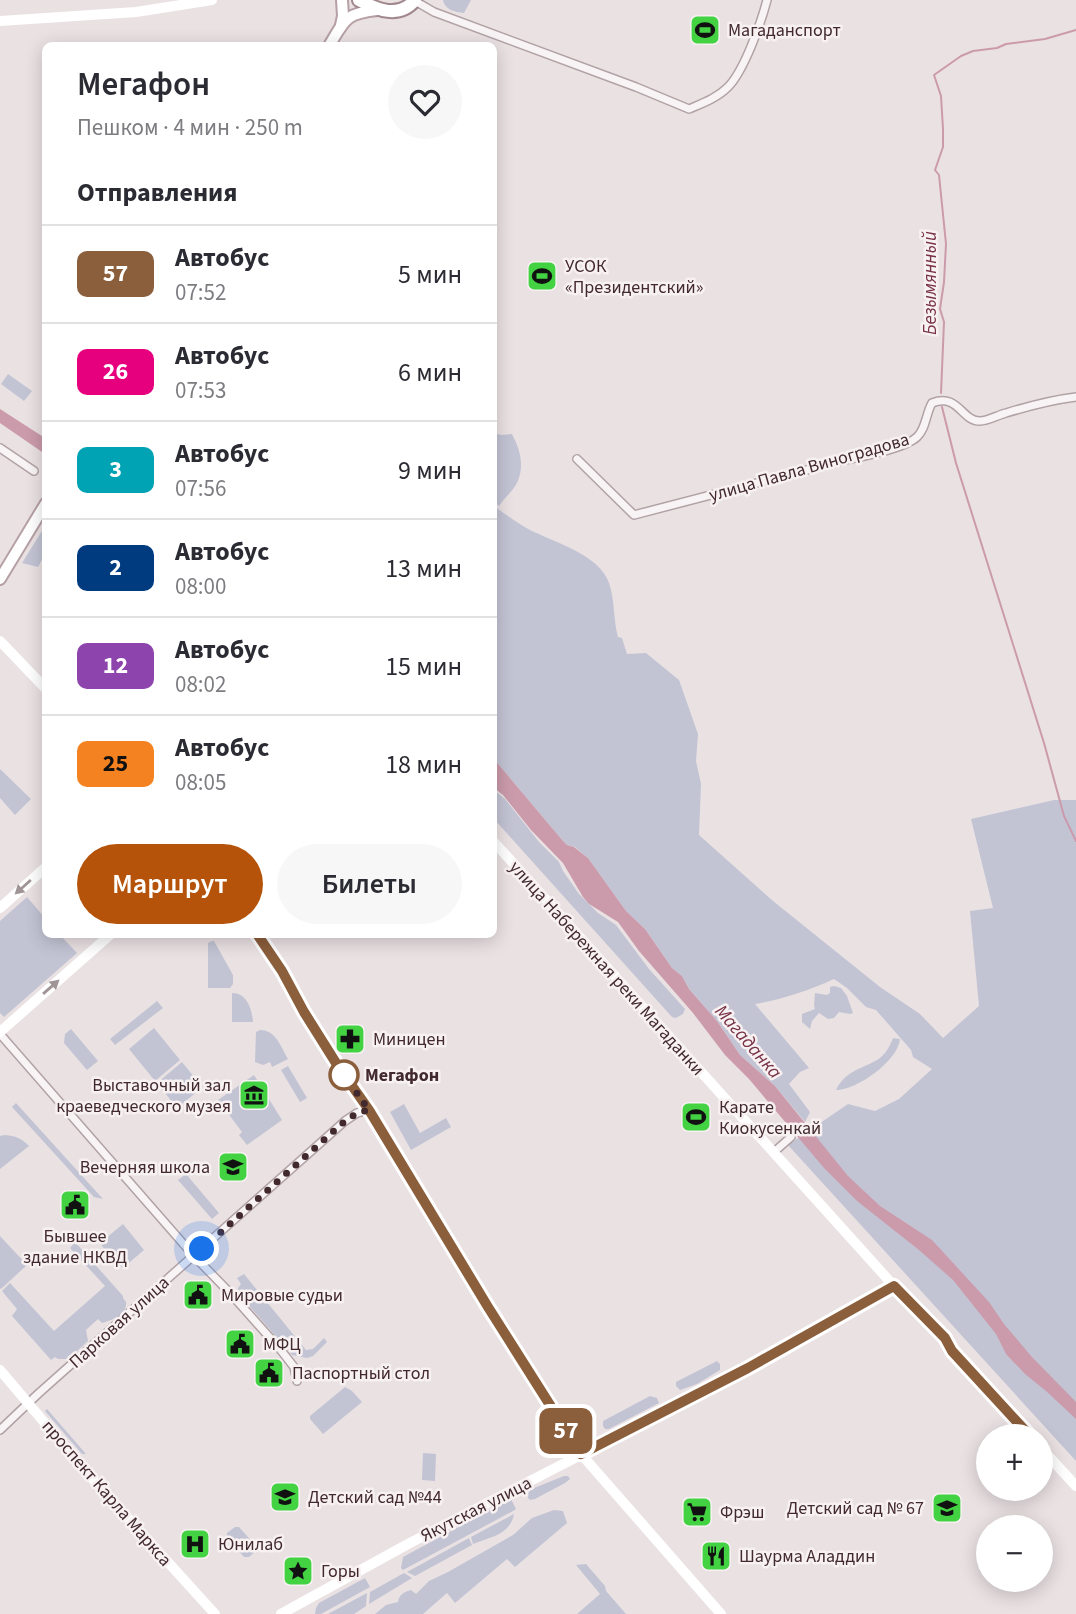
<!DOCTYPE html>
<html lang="ru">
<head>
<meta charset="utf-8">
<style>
  body { margin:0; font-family:"Source Sans 3",sans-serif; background:#f7f7f7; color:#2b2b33; height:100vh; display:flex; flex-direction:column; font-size:26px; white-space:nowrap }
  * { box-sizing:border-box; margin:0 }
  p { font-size:23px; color:#7c7c81 }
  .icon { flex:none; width:38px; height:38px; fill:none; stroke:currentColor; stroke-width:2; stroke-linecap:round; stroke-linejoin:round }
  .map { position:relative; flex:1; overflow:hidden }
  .panel { position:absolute; left:42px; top:42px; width:455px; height:896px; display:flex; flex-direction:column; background:#fff; border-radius:10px; box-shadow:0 4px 18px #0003 }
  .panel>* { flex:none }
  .badge { padding:0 14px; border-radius:10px; font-size:24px; line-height:46px }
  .fabs { position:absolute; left:976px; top:1424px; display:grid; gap:14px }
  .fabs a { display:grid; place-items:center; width:77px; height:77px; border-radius:50%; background:#fff; box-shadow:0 4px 18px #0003; font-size:35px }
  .you { position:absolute; width:35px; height:35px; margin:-18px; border:5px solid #fff; border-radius:50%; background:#1a73e8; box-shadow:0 0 0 10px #1a73e833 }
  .map>.badge { position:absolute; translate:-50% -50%; box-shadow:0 0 0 4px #fff }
  h2 { padding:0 35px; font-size:26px; line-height:63px }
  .round { display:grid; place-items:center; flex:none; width:74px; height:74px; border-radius:37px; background:#f7f7f7 }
  .head { display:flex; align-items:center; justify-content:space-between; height:119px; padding:0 35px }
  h1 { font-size:33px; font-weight:600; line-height:52px }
  .button { display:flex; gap:14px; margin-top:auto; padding:14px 35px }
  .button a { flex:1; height:80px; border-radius:42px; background:#b45309; color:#fff; font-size:28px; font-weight:600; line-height:80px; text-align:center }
  .button a+a { background:#f7f7f7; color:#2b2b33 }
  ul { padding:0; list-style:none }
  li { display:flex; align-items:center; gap:21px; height:98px; padding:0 35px; border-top:2px solid #e1e1e2 }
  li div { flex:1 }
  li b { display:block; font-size:26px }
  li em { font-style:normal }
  li .badge { min-width:77px; font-weight:700; text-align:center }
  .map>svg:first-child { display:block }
  .green { fill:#c2c4d4 }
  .water { fill:#cb9bab }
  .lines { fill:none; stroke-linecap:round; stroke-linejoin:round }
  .stream { stroke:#cb9bab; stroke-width:2 }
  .street-casing { stroke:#b1a2a5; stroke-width:10 }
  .primary-casing { stroke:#b6a0a5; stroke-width:14 }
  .highway-casing { stroke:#a1888e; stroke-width:16 }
  .street { stroke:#f8f4f5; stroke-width:7 }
  .secondary { stroke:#fff; stroke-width:10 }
  .primary { stroke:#fff; stroke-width:10 }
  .highway { stroke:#fff; stroke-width:12 }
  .oneway { fill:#a09496 }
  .line-casing { stroke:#fff; stroke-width:16 }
  .line { stroke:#8b5e3c; stroke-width:10 }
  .walk { stroke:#42292e; stroke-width:7; stroke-dasharray:0 12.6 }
  .stop-dot { fill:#fff; stroke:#8b5e3c; stroke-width:3.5 }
  .labels { text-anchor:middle; stroke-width:5; stroke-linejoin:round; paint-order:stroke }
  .poi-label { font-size:18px; fill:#42292e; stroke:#f7f1f2; text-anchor:start }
  .street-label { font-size:18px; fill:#42292e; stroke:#f7f1f2 }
  .stop-label { font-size:18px; font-weight:bold; fill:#42292e; stroke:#f7f1f2; text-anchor:start }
  .water-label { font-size:19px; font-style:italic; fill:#783146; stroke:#f7f1f2 }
</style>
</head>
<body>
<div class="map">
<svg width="1076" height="1614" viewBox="0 0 1076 1614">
  <rect width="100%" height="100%" fill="#eae1e3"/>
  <!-- green -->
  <path class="green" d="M443,0H471L464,13C455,12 445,10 443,0Z
    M8,374L32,391L24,401L1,384Z
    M494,433L501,435L512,434C520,449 525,466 517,483C513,491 504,498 499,506L494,502Z
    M494,506C505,514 517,523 530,530C554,542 600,555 609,583C615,600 613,619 618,637L622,638L627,654L646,653L679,680L698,734L696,761L701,784L699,835L773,901L880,987L920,1014L943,1038L979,1006L970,911L993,908L971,819L1054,800H1076V1461L788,1145L848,1104L875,1111L899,1099L932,1069L913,1057L911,1050L876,1010L866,1007L847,988L834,979C808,991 783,999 755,1004L809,1068L800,1072L789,1084L810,1112L805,1122L775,1086L740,1055L717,1021L689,989L682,976L672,968L645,929L626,911L588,858L575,847L567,845L563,841L494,759Z
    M45,526V554L38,567L22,563Z
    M0,769L31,799L15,815L0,798Z
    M494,790L505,799L539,842L559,862L563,871L579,894L598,913L616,925L649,969L685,1009L683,1014L676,1018L672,1017L494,819Z
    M27,897L45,918L46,934L60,935L77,953L4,1017L0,1013V921Z
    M212,941H214L233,975V984L230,988H208V943Z
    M834,986L841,988L847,996L853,1013L850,1014L839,1012L834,1018L828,1019L819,1013L812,1021L810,1029L802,1022V1014L815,1009L814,1005L815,993L827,995L830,993V987Z
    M232,993C247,993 252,1009 253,1022H232Z
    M157,1001L163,1008L115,1045L110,1039Z
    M154,1028L180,1060L155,1081L129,1049Z
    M71,1029L98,1061L87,1070L64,1043L65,1034Z
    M260,1030C276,1030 281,1047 288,1059L272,1067L270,1062L263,1065L255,1062L256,1032Z
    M893,1038L900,1039C898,1061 857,1090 836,1090C847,1066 873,1068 885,1053C888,1049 891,1043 893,1038Z
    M182,1062L195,1078L191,1082L198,1091L177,1108L157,1083Z
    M288,1066L307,1098L300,1102L281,1070Z
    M254,1075L282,1120L247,1145L239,1135L242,1132L218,1100Z
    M16,1103L103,1199L94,1197L12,1107Z
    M404,1104L420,1133L446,1118L451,1127L411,1150L390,1112Z
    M5,1135C16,1136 21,1138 29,1146L0,1169V1136Z
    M186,1174L219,1213L212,1219L178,1180Z
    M123,1224L144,1250L123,1268L109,1256L100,1243Z
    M0,1236L27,1265L1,1289L0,1288Z
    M75,1242L123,1296V1298L126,1302C127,1316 113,1319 102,1323L98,1319L86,1330L88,1341L68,1359H58L55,1357L51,1360L12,1316L17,1309L2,1291L10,1283L54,1331L105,1286L70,1248Z
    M244,1274L306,1350L313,1349L324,1338L327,1342L313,1356L307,1358L292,1355L238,1293V1288L241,1284L237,1278Z
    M717,1361L720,1364V1370L697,1384L680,1390L676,1386V1382Z
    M345,1387L352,1391L362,1402L323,1434L310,1419V1416Z
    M650,1396L657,1398L659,1403L609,1429H605L603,1426V1421Z
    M47,1409L86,1454H82L45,1411Z
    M547,1435C552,1438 555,1444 553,1450L542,1455L538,1445V1441Z
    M423,1453L436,1454L435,1481L422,1480Z
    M564,1476H568L570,1479L565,1483L535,1499L530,1500L528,1498L529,1490Z
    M511,1499L516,1509L513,1511L403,1570L401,1568L403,1557Z
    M554,1510L563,1511L567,1523L515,1567L507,1559L455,1603L447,1593L423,1614H375L386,1605L398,1602C399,1594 405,1592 411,1590L416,1594L429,1581L448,1572L513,1535L532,1518Z
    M514,1514C510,1535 490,1537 473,1544L471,1537Z
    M235,1527H239L256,1546V1551L249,1557H244L227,1538V1533Z
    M469,1538L472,1545L415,1576L407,1572Z
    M586,1564L605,1586L606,1591L626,1614H577L600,1594L576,1565Z
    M404,1573L412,1578L369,1604L370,1592Z
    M365,1578L370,1587L321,1614H315L316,1608L319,1603Z
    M367,1593L366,1606L354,1614H328Z"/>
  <!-- water -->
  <path class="water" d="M0,409L45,438V454L0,423Z
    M494,759L563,841L567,845L574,847L588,858L626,911L645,929L672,968L682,976L689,989L717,1021L740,1055L775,1086L848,1176L880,1206L932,1240L989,1302L1004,1324L1032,1357L1076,1402V1419L1046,1391L1025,1374L1006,1354L996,1334L953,1280L919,1250L857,1201L824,1168L749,1079L725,1055L693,1013L639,951L618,922L589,904L583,897L563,863L531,830L503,795L494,788Z"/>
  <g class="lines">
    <!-- stream -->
    <path class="stream" d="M941,393L944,322L940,309L944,282L946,244L939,175L935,170L943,147V129L941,96L934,75L961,56L973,51L997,48L1006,44L1045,39L1076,30
      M942,407L956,463L1044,743L1064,816L1076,841"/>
    <!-- street casing -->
    <g class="street-casing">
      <path id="street" d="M415,1L434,12L636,87L689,109C703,103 717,98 728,87C744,71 761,23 767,0
        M0,448L34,471
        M577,459L634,515C703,497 772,479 841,461C859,457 904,449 917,437C926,429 926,413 932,403C959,393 961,421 980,421C988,421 998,415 1006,413C1029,406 1052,400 1076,397
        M0,1034L194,1256L230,1293L280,1349L294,1367L297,1381
        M774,1152L791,1137
        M0,1430L39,1393L345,1121L357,1113L369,1110"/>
    </g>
    <!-- primary casing -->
    <g class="primary-casing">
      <path id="primary" d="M341,25L343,16L342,0
        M329,46C345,19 346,13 378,10
        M0,579L46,503"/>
    </g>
    <!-- highway casing -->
    <g class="highway-casing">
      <path id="highway" d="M359,0C377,10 399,19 415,0"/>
    </g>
    <!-- street -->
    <use href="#street" class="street"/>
    <!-- secondary -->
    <path class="secondary" d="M0,21L136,12L212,0
      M0,641L46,689
      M494,842L894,1286L945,1338L952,1351L1031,1437
      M0,908L46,867
      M257,934L282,971L304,1012L336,1063L369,1110L488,1307L581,1454L721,1614
      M0,1032L111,934
      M0,1370L88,1474L215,1614
      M1041,1448L1076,1486
      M281,1614L408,1544L736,1375L894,1286"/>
    <!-- primary -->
    <use href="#primary" class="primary"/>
    <!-- highway -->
    <use href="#highway" class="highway"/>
  </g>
  <!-- one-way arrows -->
  <defs><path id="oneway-solid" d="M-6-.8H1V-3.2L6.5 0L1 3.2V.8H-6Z" transform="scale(1.75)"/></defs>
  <g class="oneway">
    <use href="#oneway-solid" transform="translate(23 887) rotate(138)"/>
    <use href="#oneway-solid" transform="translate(51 987) rotate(-41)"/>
  </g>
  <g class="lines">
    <!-- line casing -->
    <g class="line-casing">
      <path id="line" d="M257,934L282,971L304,1012L336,1063L369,1110L488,1307L581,1454L748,1368L894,1286L945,1338L952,1351L1031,1437"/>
    </g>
    <!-- line -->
    <use href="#line" class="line"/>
    <!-- walk -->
    <path class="walk" d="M202,1249L345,1121L357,1113L369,1110L344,1075"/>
  </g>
  <!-- icons -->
  <defs>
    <g id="stadium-square" transform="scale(1.575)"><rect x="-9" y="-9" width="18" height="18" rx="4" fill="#43d242" stroke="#f7f1f2"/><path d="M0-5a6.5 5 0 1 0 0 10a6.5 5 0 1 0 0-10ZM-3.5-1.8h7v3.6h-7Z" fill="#111"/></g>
    <g id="pharmacy-square" transform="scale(1.575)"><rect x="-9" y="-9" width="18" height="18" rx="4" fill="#43d242" stroke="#f7f1f2"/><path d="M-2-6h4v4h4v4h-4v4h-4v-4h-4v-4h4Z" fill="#111"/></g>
    <g id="museum-square" transform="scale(1.575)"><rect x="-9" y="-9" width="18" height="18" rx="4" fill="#43d242" stroke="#f7f1f2"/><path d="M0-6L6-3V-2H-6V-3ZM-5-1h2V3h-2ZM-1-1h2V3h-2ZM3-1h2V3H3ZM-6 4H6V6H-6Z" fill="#111"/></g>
    <g id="school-square" transform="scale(1.575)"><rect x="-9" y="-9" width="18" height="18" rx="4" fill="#43d242" stroke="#f7f1f2"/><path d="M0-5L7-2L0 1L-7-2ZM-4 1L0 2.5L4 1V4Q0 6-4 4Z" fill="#111"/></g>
    <g id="civic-square" transform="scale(1.575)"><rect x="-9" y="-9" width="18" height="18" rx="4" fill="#43d242" stroke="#f7f1f2"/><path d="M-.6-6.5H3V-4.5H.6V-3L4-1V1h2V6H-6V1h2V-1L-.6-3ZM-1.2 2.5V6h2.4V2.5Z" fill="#111"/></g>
    <g id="supermarket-square" transform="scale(1.575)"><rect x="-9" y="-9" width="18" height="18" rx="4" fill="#43d242" stroke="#f7f1f2"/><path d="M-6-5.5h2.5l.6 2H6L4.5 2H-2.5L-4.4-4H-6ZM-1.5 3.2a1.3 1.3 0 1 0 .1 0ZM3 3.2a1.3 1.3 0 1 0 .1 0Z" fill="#111"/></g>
    <g id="hospital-square" transform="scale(1.575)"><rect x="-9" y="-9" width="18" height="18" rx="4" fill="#43d242" stroke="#f7f1f2"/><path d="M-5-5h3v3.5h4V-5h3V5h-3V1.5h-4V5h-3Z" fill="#111"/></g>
    <g id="restaurant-square" transform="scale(1.575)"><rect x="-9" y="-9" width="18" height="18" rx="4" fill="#43d242" stroke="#f7f1f2"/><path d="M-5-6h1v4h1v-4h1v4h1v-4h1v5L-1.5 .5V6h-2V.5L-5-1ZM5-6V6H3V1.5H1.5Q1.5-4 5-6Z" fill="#111"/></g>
    <g id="sight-square" transform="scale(1.575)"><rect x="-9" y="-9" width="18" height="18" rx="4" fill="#43d242" stroke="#f7f1f2"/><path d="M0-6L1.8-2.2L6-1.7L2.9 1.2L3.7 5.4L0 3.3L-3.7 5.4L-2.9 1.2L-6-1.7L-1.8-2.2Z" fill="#111"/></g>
  </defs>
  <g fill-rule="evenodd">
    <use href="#stadium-square" x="705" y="30"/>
    <use href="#stadium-square" x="542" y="276"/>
    <use href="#pharmacy-square" x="350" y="1039"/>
    <use href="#museum-square" x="254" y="1095"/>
    <use href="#stadium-square" x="696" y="1117"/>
    <use href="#school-square" x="233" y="1167"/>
    <use href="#civic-square" x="75" y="1205"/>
    <use href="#civic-square" x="198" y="1295"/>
    <use href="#civic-square" x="240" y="1344"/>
    <use href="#civic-square" x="269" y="1373"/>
    <use href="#school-square" x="285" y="1497"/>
    <use href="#school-square" x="947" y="1508"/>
    <use href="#supermarket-square" x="697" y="1512"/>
    <use href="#hospital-square" x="195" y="1544"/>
    <use href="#restaurant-square" x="716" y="1556"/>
    <use href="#sight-square" x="298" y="1571"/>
  </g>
  <!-- markers -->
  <circle class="stop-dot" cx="344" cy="1075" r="14"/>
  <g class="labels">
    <!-- poi labels -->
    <g class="poi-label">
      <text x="728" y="36">Магаданспорт</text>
      <text x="565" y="272">УСОК<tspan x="565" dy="21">«Президентский»</tspan></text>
      <text x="373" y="1045">Миницен</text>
      <text x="231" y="1091" text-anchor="end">Выставочный зал<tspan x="231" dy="21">краеведческого музея</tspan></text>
      <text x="719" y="1113">Карате<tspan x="719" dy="21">Киокусенкай</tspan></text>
      <text x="210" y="1173" text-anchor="end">Вечерняя школа</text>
      <text x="75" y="1242" text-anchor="middle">Бывшее<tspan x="75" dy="21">здание НКВД</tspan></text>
      <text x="221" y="1301">Мировые судьи</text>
      <text x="263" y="1350">МФЦ</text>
      <text x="292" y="1379">Паспортный стол</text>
      <text x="308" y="1503">Детский сад №44</text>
      <text x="924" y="1514" text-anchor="end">Детский сад № 67</text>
      <text x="720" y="1518">Фрэш</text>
      <text x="218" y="1550">Юнилаб</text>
      <text x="739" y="1562">Шаурма Аладдин</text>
      <text x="321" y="1577">Горы</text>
    </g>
    <!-- street labels -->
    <g class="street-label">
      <text transform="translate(809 467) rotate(-16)" y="6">улица Павла Виноградова</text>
      <text transform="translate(607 968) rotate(48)" y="6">улица Набережная реки Магаданки</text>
      <text transform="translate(119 1322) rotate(-42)" y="6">Парковая улица</text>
      <text transform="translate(107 1493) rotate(49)" y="6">проспект Карла Маркса</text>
      <text transform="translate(476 1509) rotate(-27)" y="6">Якутская улица</text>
    </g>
    <!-- stop labels -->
    <g class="stop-label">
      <text x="365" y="1081">Мегафон</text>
    </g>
    <!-- water labels -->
    <g class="water-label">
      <text transform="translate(929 283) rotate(-90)" y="7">Безымянный</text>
      <text transform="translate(749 1041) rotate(49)" y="7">Магаданка</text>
    </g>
  </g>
</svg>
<div class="fabs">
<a>+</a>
<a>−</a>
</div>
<div class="you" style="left:202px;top:1249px"></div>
<b class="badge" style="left:566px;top:1431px;background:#8b5e3c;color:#fff">57</b>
<section class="panel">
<div class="head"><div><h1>Мегафон</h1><p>Пешком · 4 мин · 250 m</p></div><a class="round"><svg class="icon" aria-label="heart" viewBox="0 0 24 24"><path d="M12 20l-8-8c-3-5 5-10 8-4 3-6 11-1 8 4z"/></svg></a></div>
<h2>Отправления</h2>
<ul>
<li><span class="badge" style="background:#8b5e3c;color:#fff">57</span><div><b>Автобус</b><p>07:52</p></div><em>5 мин</em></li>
<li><span class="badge" style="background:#e6007e;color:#fff">26</span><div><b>Автобус</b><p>07:53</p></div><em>6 мин</em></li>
<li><span class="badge" style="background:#00a3b4;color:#fff">3</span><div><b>Автобус</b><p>07:56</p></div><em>9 мин</em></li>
<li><span class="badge" style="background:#003b80;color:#fff">2</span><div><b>Автобус</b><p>08:00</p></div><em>13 мин</em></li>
<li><span class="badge" style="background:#8e44ad;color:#fff">12</span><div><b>Автобус</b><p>08:02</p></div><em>15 мин</em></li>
<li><span class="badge" style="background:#f58220;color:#111">25</span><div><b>Автобус</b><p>08:05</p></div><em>18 мин</em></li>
</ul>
<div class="button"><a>Маршрут</a><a>Билеты</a></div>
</section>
</div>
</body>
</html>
